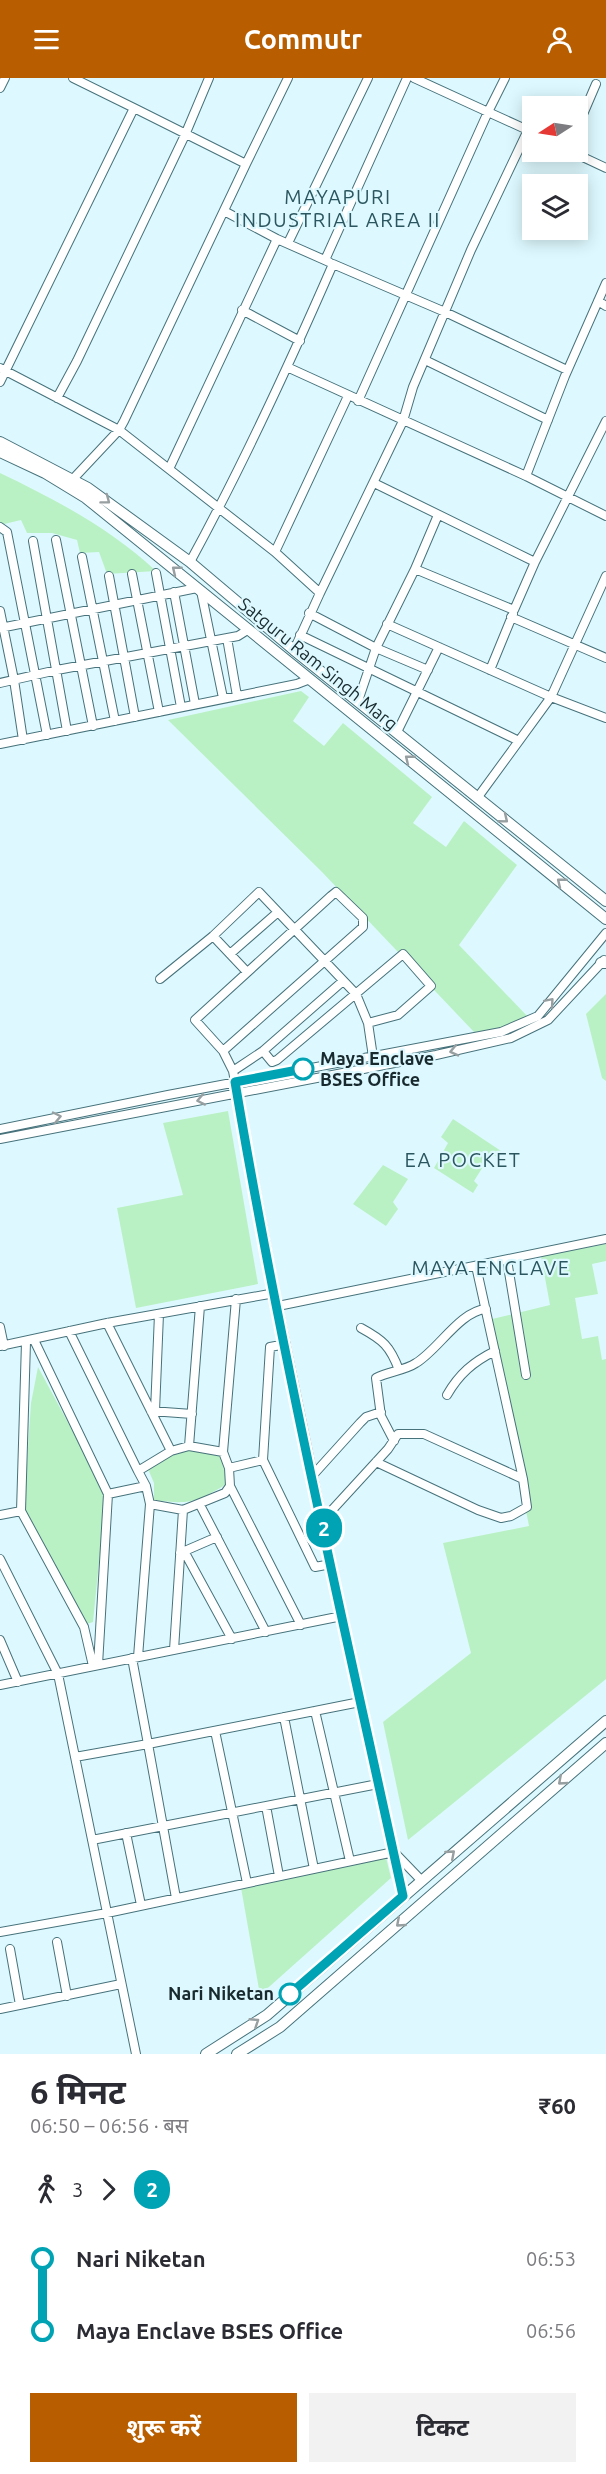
<!DOCTYPE html>
<html lang="hi">
<head>
<meta charset="utf-8">
<style>
  body { margin:0; font-family:Ubuntu,"Noto Sans Devanagari",sans-serif; background:#f2f2f3; color:#2b2b33; height:100vh; display:flex; flex-direction:column; font-size:22px; white-space:nowrap }
  * { box-sizing:border-box; margin:0 }
  p { font-size:20px; color:#7c7c81 }
  .icon { flex:none; width:33px; height:33px; fill:none; stroke:currentColor; stroke-width:2; stroke-linecap:round; stroke-linejoin:round }
  .map { position:relative; height:1976px; overflow:hidden }
  .panel { display:flex; flex-direction:column; background:#fff; flex:1 }
  .panel>* { flex:none }
  .badge { padding:0 12px; border-radius:20px; font-size:21px; line-height:39px }
  .needle { width:39px; rotate:258deg }
  .controls { position:absolute; left:522px; top:18px; display:grid; gap:12px }
  .controls a { display:grid; place-items:center; width:66px; height:66px; border-radius:0px; background:#fff; box-shadow:0 3px 15px #0003; font-size:30px }
  .map>.badge { position:absolute; translate:-50% -50%; box-shadow:0 0 0 3px #fff }
  .legs { display:flex; align-items:center; gap:9px; height:66px; padding:0 30px; font-size:20px }
  .legs p { margin-inline-start:auto }
  .summary { display:flex; align-items:center; justify-content:space-between; height:102px; padding:0 30px }
  h1 { font-size:33px; font-weight:700; line-height:45px }
  .button { display:flex; gap:12px; margin-top:auto; padding:12px 30px }
  .button a { flex:1; height:69px; border-radius:0px; background:#b95e00; color:#fff; font-size:24px; font-weight:700; line-height:69px; text-align:center }
  .button a+a { background:#f2f2f3; color:#2b2b33 }
  ul { padding:0 30px; list-style:none }
  li { display:flex; align-items:center; gap:21px; height:72px; font-size:22px }
  li i { display:grid; place-items:center; width:9px; height:100%; margin:0 8px; background:currentColor }
  li i::after { content:''; width:15px; height:15px; margin:-8px; border:4px solid; border-radius:50%; background:#fff }
  li p { margin-inline-start:auto }
  li:first-child i { background:linear-gradient(#0000 50%,currentColor 0) }
  li:last-child i { background:linear-gradient(currentColor 50%,#0000 0) }
  header { display:flex; justify-content:space-between; align-items:center; height:78px; padding:0 30px; background:#b95e00; color:#fff; font-size:27px; font-weight:700 }
  .map>svg:first-child { display:block }
  .green { fill:#baf1c4 }
  .lines { fill:none; stroke-linecap:round; stroke-linejoin:round }
  .minor-casing { stroke:#47727b; stroke-width:10 }
  .major-casing { stroke:#47727b; stroke-width:12 }
  .minor { stroke:#fff; stroke-width:8 }
  .major { stroke:#fff; stroke-width:10 }
  .oneway { stroke:#979fa1 }
  .line-1-casing { stroke:#fff; stroke-width:14 }
  .line-1 { stroke:#00a3b4; stroke-width:9 }
  .stop-1-dot { fill:#fff; stroke:#00a3b4; stroke-width:3 }
  .labels { text-anchor:middle; stroke-width:4.5; stroke-linejoin:round; paint-order:stroke }
  .street-label { font-size:18px; fill:#182a2e; stroke:#ddf9ff }
  .stop-label { font-size:18px; font-weight:bold; fill:#182a2e; stroke:#ddf9ff; text-anchor:start }
  .neighbourhood-label { font-size:20px; letter-spacing:1.5px; fill:#2c565f; stroke:#ddf9ff }
</style>
</head>
<body>
<header><svg class="icon" aria-label="menu" viewBox="0 0 24 24"><path d="M4 6h16M4 12h16M4 18h16"/></svg>Commutr<svg class="icon" aria-label="person" viewBox="0 0 24 24"><circle cx="12" cy="8" r="4"/><path d="M4 21q1-7 8-7t8 7"/></svg></header>
<div class="map">
<svg width="606" height="1976" viewBox="0 0 606 1976">
  <rect width="100%" height="100%" fill="#ddf9ff"/>
  <!-- green -->
  <path class="green" d="M0,395C56,422 110,450 156,493L107,496L99,474L80,475L77,462L52,455H27L21,442L0,447Z
    M301,613L309,619L293,643L324,668L343,645L432,719L413,745L446,769L464,743L517,787L459,867L530,941L515,951L474,954L322,794L168,642Z
    M606,916V1003L602,1000L586,936Z
    M228,1033L258,1206L136,1230L117,1130L183,1117L163,1045Z
    M453,1041L501,1073L497,1079L491,1076L474,1103L478,1107L473,1115L434,1090L448,1065L441,1059Z
    M383,1087L408,1101L393,1124L398,1131L386,1148L353,1126Z
    M606,1166V1183L592,1186L598,1216L575,1220L582,1261L598,1258L602,1282L606,1281V1601L408,1762L383,1644L471,1575L443,1465L529,1448L488,1242L550,1227L541,1178Z
    M38,1289L106,1415L93,1544L87,1546L24,1431L31,1325Z
    M189,1371L221,1377L227,1406C196,1424 191,1427 154,1422V1405L148,1391L172,1376Z
    M385,1775L391,1800L260,1917L240,1804Z"/>
  <g class="lines">
    <!-- minor casing -->
    <g class="minor-casing">
      <path id="minor" d="M73,0L134,30
        M414,0L488,34L505,0
        M0,10L5,0
        M578,48L596,6
        M572,74L606,90
        M246,86L288,0
        M224,133L277,161L329,184
        M288,165L368,0
        M325,182L407,0
        M598,223L606,228
        M242,232L300,263
        M425,282L548,342
        M287,289L526,398L565,298L606,205
        M0,290L119,352L275,474L320,515L403,343L413,309L471,172L528,52
        M0,304L134,30L246,86L124,343L119,352L73,401
        M57,320L77,283L185,57L209,0
        M358,323L488,34L532,54
        M169,391L277,161
        M526,398L606,438
        M374,405L535,484
        M0,449L7,454L47,657
        M56,462L93,648
        M33,463L67,653
        M275,474L348,318
        M82,479L115,643
        M190,484C243,387 289,287 333,186L445,234L567,292
        M415,491L438,437
        M156,495L181,629
        M132,496L159,634
        M109,498L135,639
        M201,513L223,620
        M174,514L195,626
        M0,533L14,602L23,662
        M309,535L376,570L415,491L514,532L535,484L606,343
        M511,539L606,580
        M387,546L551,619L606,640
        M0,550L197,510
        M300,557L519,663
        M227,560L237,618
        M294,572L320,515
        M490,592L513,536
        M0,605L57,592L238,558L249,551
        M358,623L376,570L428,592
        M397,654L439,569
        M0,666L297,606L310,601
        M478,719L551,619L606,498
        M213,858L247,894
        M230,876L278,834
        M160,901L213,858L259,814L356,916L368,945L373,979
        M223,973L363,849V840L336,814L331,818L195,942L223,973L233,993L275,1215L342,1538L403,1818
        M263,973L272,984L277,982L403,876L431,908L398,937L368,945
        M233,993L263,973L343,903
        M0,1051L168,1017L501,954L538,938L606,855
        M0,1061L436,977L511,960L548,942L604,882
        M507,1182L526,1297
        M278,1228L606,1161
        M107,1245L171,1373
        M0,1249L4,1268
        M361,1250C383,1262 390,1268 399,1292
        M69,1253L138,1393
        M34,1262L108,1416L98,1587
        M26,1264L21,1433L84,1549L93,1588
        M286,1266L270,1269L263,1382L315,1489L331,1486
        M0,1268L107,1245L275,1215
        M447,1317C459,1296 473,1284 495,1273
        M151,1333L192,1336
        M155,1333L159,1236
        M394,1363L381,1338L376,1300C389,1293 404,1293 416,1285C438,1272 460,1233 486,1231
        M189,1368L200,1228
        M223,1374L189,1368L171,1373L138,1393L146,1408L150,1426L183,1432L225,1415L230,1408L229,1390L223,1374L236,1221
        M376,1384L478,1432L501,1440L511,1438L527,1429L523,1401
        M229,1390L263,1382
        M313,1397L360,1345L366,1339L381,1334
        M230,1408L301,1547
        M108,1416L146,1408
        M200,1427L266,1554
        M0,1437L21,1433
        M322,1443L388,1371L398,1356H424L523,1401L476,1188
        M184,1473L232,1561
        M180,1475L217,1459
        M0,1481L58,1596L136,1976
        M0,1562L18,1604
        M174,1572L183,1432
        M138,1579L150,1426
        M132,1580L148,1666L360,1624
        M0,1607L342,1538
        M315,1633L350,1783
        M284,1639L314,1791
        M215,1653L247,1805
        M75,1679L148,1666L176,1820
        M266,1728L279,1798
        M126,1755L141,1827
        M92,1762L378,1706
        M394,1774L421,1802
        M0,1854L107,1835L394,1774
        M57,1864L67,1918
        M10,1871L20,1927
        M0,1931L121,1906"/>
    </g>
    <!-- major casing -->
    <g class="major-casing">
      <path id="major" d="M0,364L88,410L190,484L294,572L606,823
        M0,374L45,395L86,420L606,841
        M601,885H606
        M206,1976L267,1937L606,1643
        M237,1976L280,1949L606,1665"/>
    </g>
    <!-- minor -->
    <use href="#minor" class="minor"/>
    <!-- major -->
    <use href="#major" class="major"/>
  </g>
  <!-- one-way arrows -->
  <defs><path id="oneway-chevron" d="M-2-3.5L2.5 0L-2 3.5" fill="none" stroke-width="1.6" stroke-linecap="round" stroke-linejoin="round" transform="scale(1.5)"/></defs>
  <g class="oneway">
    <use href="#oneway-chevron" transform="translate(106 422) rotate(37)"/>
    <use href="#oneway-chevron" transform="translate(176 492) rotate(-141)"/>
    <use href="#oneway-chevron" transform="translate(409 681) rotate(-141)"/>
    <use href="#oneway-chevron" transform="translate(504 741) rotate(39)"/>
    <use href="#oneway-chevron" transform="translate(561 804) rotate(-141)"/>
    <use href="#oneway-chevron" transform="translate(550 924) rotate(-49)"/>
    <use href="#oneway-chevron" transform="translate(454 973) rotate(167)"/>
    <use href="#oneway-chevron" transform="translate(201 1022) rotate(169)"/>
    <use href="#oneway-chevron" transform="translate(57 1039) rotate(-12)"/>
    <use href="#oneway-chevron" transform="translate(562 1703) rotate(139)"/>
    <use href="#oneway-chevron" transform="translate(451 1776) rotate(-41)"/>
    <use href="#oneway-chevron" transform="translate(400 1845) rotate(139)"/>
    <use href="#oneway-chevron" transform="translate(255 1944) rotate(-33)"/>
  </g>
  <g class="lines">
    <!-- line-1 casing -->
    <g class="line-1-casing">
      <path id="line-1" d="M290,1916L403,1818C344,1547 281,1277 235,1004L303,991"/>
    </g>
    <!-- line-1 -->
    <use href="#line-1" class="line-1"/>
  </g>
  <!-- markers -->
  <g class="stop-1-dot">
    <circle cx="303" cy="991" r="10"/>
    <circle cx="290" cy="1916" r="10"/>
  </g>
  <g class="labels">
    <!-- street labels -->
    <g class="street-label">
      <text transform="translate(318 586) rotate(39)" y="6">Satguru Ram Singh Marg</text>
    </g>
    <!-- stop labels -->
    <g class="stop-label">
      <text x="320" y="987">Maya Enclave<tspan x="320" dy="21">BSES Office</tspan></text>
      <text x="274" y="1922" text-anchor="end">Nari Niketan</text>
    </g>
    <!-- neighbourhood labels -->
    <g class="neighbourhood-label">
      <text x="338" y="126">MAYAPURI<tspan x="338" dy="23">INDUSTRIAL AREA II</tspan></text>
      <text x="463" y="1089">EA POCKET</text>
      <text x="491" y="1197">MAYA ENCLAVE</text>
    </g>
  </g>
</svg>
<div class="controls">
<a><svg class="needle" viewBox="-14 -14 28 28"><path d="M0-13l5 13h-10z" fill="#e53935"/><path d="M0 13l5-13h-10z" fill="#7c7c81"/></svg></a>
<a><svg class="icon" aria-label="layers" viewBox="0 0 24 24"><path d="M12 4l9 5-9 5-9-5zM3 14l9 5 9-5"/></svg></a>
</div>
<b class="badge" style="left:324px;top:1450px;background:#00a3b4;color:#fff">2</b>
</div>
<section class="panel">
<div class="summary"><div><h1>6 मिनट</h1><p>06:50 – 06:56 · बस</p></div><b>₹60</b></div>
<div class="legs"><svg class="icon" aria-label="walk" viewBox="0 0 24 24"><circle cx="13" cy="4" r="2"/><path d="M13 8l-2 6 4 7M11 14l-3 7M7 12l3-4h3l4 4"/></svg>3<svg class="icon" aria-label="forward" viewBox="0 0 24 24"><path d="M9 5l7 7-7 7"/></svg><b class="badge" style="background:#00a3b4;color:#fff">2</b></div>
<ul>
<li><i style="color:#00a3b4"></i><b>Nari Niketan</b><p>06:53</p></li>
<li><i style="color:#00a3b4"></i><b>Maya Enclave BSES Office</b><p>06:56</p></li>
</ul>
<div class="button"><a>शुरू करें</a><a>टिकट</a></div>
</section>
</body>
</html>
